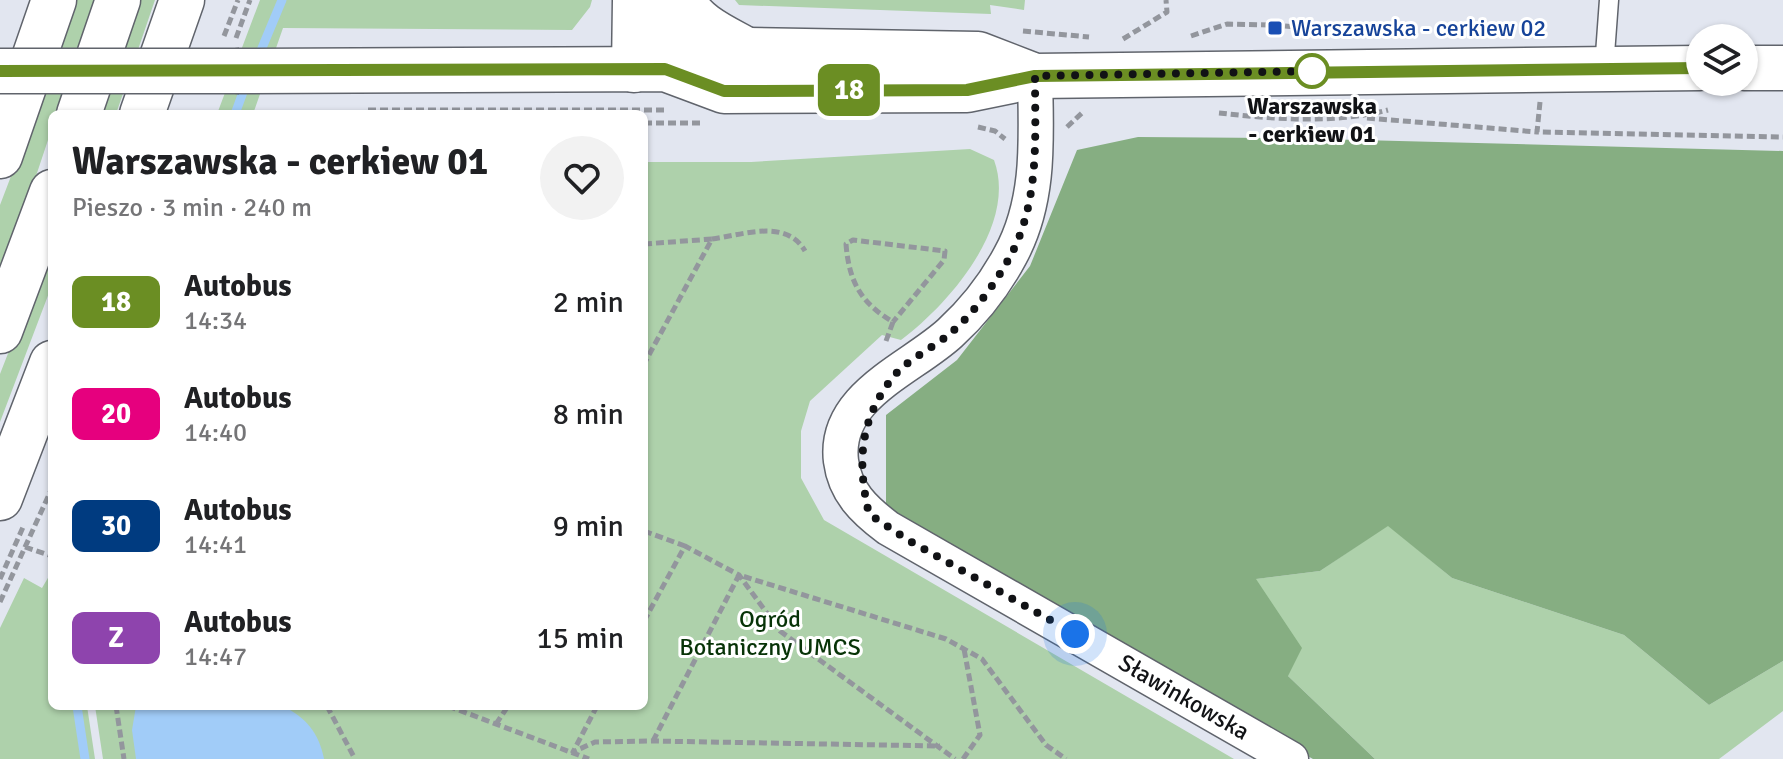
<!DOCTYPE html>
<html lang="pl">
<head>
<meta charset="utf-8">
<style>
  body { margin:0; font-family:Signika,sans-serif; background:#f2f2f2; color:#202124; height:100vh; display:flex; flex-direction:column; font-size:30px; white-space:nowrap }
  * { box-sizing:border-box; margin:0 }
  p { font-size:26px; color:#757577 }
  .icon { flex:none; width:44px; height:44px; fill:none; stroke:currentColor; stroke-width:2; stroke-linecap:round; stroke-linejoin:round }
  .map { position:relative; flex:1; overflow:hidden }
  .drawer { position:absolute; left:48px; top:110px; width:600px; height:600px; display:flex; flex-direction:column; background:#fff; border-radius:12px; box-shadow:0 2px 6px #0004 }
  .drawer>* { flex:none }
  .badge { padding:0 16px; border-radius:12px; font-size:28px; line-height:52px }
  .controls { position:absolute; left:1686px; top:24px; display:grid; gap:16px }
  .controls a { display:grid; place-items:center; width:72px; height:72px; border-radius:50%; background:#fff; box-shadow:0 2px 6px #0004; font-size:40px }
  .you { position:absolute; width:40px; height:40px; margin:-20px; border:6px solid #fff; border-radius:50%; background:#1a73e8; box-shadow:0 0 0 12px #1a73e833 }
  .map>.badge { position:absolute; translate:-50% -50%; box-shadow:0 0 0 4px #fff }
  .round { display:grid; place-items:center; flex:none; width:84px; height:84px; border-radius:42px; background:#f2f2f2 }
  .head { display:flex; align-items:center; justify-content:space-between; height:136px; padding:0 24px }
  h1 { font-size:38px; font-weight:800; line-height:60px }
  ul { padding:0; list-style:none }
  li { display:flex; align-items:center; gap:24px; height:112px; padding:0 24px }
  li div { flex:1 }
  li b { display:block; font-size:30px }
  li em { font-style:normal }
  li .badge { min-width:88px; font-weight:700; text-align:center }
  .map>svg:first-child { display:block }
  .green { fill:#aed1ab }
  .forest { fill:#86ae82 }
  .water { fill:#a1ccf8 }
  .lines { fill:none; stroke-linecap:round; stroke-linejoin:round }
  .stream { stroke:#a1ccf8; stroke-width:9 }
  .service-casing { stroke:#60646c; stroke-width:21 }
  .minor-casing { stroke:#60646c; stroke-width:37 }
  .tertiary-casing { stroke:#60646c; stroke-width:47 }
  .primary-casing { stroke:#60646c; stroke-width:47 }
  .path { stroke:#93969d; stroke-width:5; stroke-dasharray:8 4; stroke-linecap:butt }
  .service { stroke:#fff; stroke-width:18 }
  .minor { stroke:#fff; stroke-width:34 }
  .tertiary { stroke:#fff; stroke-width:44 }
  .primary { stroke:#fff; stroke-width:44 }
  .tertiary-bridge-casing { stroke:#60646c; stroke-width:47; stroke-linecap:butt }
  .tertiary-bridge { stroke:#fff; stroke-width:44 }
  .line-casing { stroke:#fff; stroke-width:18 }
  .line { stroke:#6b8e23; stroke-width:12 }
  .walk { stroke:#111215; stroke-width:8; stroke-dasharray:0 14.4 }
  .transit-dot { fill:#1a4fb4; stroke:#fff; stroke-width:3 }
  .stop-dot { fill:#fff; stroke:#6b8e23; stroke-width:4 }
  .labels { text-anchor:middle; stroke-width:6; stroke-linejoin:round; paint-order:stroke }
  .transit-label { font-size:24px; fill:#164399; stroke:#fff; text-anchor:start }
  .stop-label { font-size:24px; font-weight:bold; fill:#111215; stroke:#fff }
  .park-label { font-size:24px; fill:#073307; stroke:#fff }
  .street-label { font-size:24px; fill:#111215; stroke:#fff }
</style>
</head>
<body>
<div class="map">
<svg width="1783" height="759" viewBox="0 0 1783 759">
  <rect width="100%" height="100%" fill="#e2e6f0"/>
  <!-- green -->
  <path class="green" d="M71,0H95L56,114H52V128L0,284V205L34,116Z
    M135,0H155L116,114H96Z
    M260,0H592L590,7L572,30L283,28L253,114H217Z
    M735,0H1025L1024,10L990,5L991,14L739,5Z
    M970,149L994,160C1018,225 949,304 901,340L882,335L810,401L801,431V478L824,520L1234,759H103L95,706H644V162H751Z
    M52,241V285L0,422V374Z
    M1388,525L1452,578L1624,635L1709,705L1783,661V711L1719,759H1375L1288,676L1255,579L1320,571Z
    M52,571V706H87L95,759H0V628L24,578L42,588Z"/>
  <!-- forest -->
  <path class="forest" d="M1138,137L1282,138L1783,151V661L1709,705L1624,635L1452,578L1388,526L1320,571L1256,579L1302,648L1288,676L1375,759H1313L886,515V415L957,360L1030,266L1077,150Z"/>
  <!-- water -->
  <path class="water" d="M136,706H282C306,717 319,733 324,759H136L132,730Z"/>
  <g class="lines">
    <!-- stream -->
    <path class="stream" d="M257,60L282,0
      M235,114L246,84
      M77,706L85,759"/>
    <!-- service casing -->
    <g class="service-casing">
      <path id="service" d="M1604,68L1609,0"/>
    </g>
    <!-- minor casing -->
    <g class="minor-casing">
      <path id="minor" d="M1035,76C1036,136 1041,200 1010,256C995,284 974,311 950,333C911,369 833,396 841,461C845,492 864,510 888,528L1291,759"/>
    </g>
    <!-- tertiary casing -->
    <g class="tertiary-casing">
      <path id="tertiary" d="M1744,68H1783
        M665,69L724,91L967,90L1035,76L1700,68
        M239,71L665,69L726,50H747L978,54L1035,76"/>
    </g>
    <!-- primary casing -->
    <g class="primary-casing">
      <path id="primary" d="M684,0C692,24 726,38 747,50
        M665,69L673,0
        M634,70L635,0
        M79,114L118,0
        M142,114L182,0
        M0,156L54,0
        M0,331L52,192
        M0,498L52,363"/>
    </g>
    <!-- path -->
    <path class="path" d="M1023,31L1089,37
      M224,36L238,0
      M1191,36L1227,24L1275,25L1358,33
      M236,38L250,0
      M1123,39L1167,12L1166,0
      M1540,102L1537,132L1783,137
      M368,110H667
      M1219,113C1273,119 1335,124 1388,110
      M1367,118L1537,132
      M644,123H704
      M978,127L995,131L1005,139
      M1067,127L1083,112
      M712,239C743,235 786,218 805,251
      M644,244L712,239L644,364
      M886,341L893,322C861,303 849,282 846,244L853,240L945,251L944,260L893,322
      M644,531L685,546
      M25,547L52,556
      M0,579L24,525
      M0,602L52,488
      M644,621L685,546L739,575L780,631L955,759
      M116,706L124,759
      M327,706L355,759
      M448,706L589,759
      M597,706L573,752L595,742L653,741L940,746
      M496,724L508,706
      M653,741L739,575L946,639L982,659L1046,745L1066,759
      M963,759L980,735L964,649"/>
    <!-- service -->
    <use href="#service" class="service"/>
    <!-- minor -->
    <use href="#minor" class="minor"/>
    <!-- tertiary -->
    <use href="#tertiary" class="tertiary"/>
    <!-- primary -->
    <use href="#primary" class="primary"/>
    <!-- tertiary-bridge casing -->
    <g class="tertiary-bridge-casing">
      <path id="tertiary-bridge" d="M0,71H239"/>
    </g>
    <!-- tertiary-bridge -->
    <use href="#tertiary-bridge" class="tertiary-bridge"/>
  </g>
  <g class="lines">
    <!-- line casing -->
    <g class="line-casing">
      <path id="line" d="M0,71L665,69L724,91H748L967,90L1035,76L1700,68"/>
    </g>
    <!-- line -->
    <use href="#line" class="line"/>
    <!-- walk -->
    <path class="walk" d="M1075,634L908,540L869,514C857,463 859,419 894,376C907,360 931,349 947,336C973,315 995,284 1011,255C1040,199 1035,136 1035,76L1320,71H1312"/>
  </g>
  <!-- markers -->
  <rect class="transit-dot" x="1267" y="20" width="16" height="16" rx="4"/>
  <circle class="stop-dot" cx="1312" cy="71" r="16"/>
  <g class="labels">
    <!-- transit labels -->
    <g class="transit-label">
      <text x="1291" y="36">Warszawska - cerkiew 02</text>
    </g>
    <!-- stop labels -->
    <g class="stop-label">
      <text x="1312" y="114">Warszawska<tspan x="1312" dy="28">- cerkiew 01</tspan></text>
    </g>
    <!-- park labels -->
    <g class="park-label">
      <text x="770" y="627">Ogród<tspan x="770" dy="28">Botaniczny UMCS</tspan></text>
    </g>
    <!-- street labels -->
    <g class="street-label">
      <text transform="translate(1184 697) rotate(30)" y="8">Sławinkowska</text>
    </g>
  </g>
</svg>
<div class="controls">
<a><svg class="icon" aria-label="layers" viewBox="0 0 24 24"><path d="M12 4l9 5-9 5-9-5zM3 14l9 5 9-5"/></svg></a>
</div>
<div class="you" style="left:1075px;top:634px"></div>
<b class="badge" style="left:849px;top:90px;background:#6b8e23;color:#fff">18</b>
<section class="drawer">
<div class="head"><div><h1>Warszawska - cerkiew 01</h1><p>Pieszo · 3 min · 240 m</p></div><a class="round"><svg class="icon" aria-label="heart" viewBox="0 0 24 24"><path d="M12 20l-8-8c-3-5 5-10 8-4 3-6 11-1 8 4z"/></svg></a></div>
<ul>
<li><span class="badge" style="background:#6b8e23;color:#fff">18</span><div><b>Autobus</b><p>14:34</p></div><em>2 min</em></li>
<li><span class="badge" style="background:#e6007e;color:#fff">20</span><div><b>Autobus</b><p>14:40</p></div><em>8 min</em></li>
<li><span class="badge" style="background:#003b80;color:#fff">30</span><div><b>Autobus</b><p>14:41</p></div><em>9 min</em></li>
<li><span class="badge" style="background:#8e44ad;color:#fff">Z</span><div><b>Autobus</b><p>14:47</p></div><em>15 min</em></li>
</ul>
</section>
</div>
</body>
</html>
